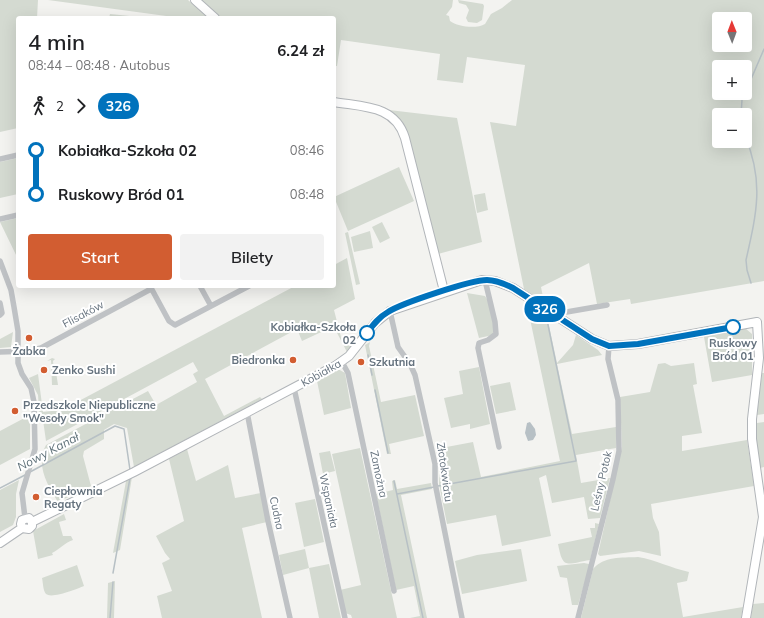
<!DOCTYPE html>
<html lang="pl">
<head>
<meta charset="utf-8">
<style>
  body { margin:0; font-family:Mulish,sans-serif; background:#f2f2f2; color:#202124; height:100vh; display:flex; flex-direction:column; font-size:15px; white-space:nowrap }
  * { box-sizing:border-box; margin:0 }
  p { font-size:13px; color:#757577 }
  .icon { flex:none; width:22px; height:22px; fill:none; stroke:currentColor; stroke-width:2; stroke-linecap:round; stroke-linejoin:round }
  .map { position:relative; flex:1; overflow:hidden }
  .side { position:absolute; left:16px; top:16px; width:320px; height:272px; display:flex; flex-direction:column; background:#fff; border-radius:4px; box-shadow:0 4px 16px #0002 }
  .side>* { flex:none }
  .badge { padding:0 8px; border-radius:13px; font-size:14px; line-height:26px }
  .needle { width:26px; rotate:359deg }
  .fabs { position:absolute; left:712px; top:12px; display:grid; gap:8px }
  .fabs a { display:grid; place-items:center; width:40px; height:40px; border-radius:4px; background:#fff; box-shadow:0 4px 16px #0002; font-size:20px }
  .map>.badge { position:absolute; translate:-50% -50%; box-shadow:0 0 0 2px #fff }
  .legs { display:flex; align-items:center; gap:6px; height:44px; padding:0 12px; font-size:13px }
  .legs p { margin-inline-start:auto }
  .head { display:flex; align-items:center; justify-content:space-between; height:68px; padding:0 12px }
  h1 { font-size:22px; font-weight:600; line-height:30px }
  .primary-button { display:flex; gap:8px; margin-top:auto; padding:8px 12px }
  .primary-button a { flex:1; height:46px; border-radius:4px; background:#d25d31; color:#fff; font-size:16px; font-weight:600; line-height:46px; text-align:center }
  .primary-button a+a { background:#f2f2f2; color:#202124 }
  ul { padding:0 12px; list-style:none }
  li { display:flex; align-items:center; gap:14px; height:44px; font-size:15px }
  li i { display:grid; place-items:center; width:6px; height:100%; margin:0 5px; background:currentColor }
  li i::after { content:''; width:10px; height:10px; margin:-5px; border:3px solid; border-radius:50%; background:#fff }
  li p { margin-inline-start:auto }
  li:first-child i { background:linear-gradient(#0000 50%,currentColor 0) }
  li:last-child i { background:linear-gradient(currentColor 50%,#0000 0) }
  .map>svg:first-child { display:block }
  .green { fill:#d4dad1; fill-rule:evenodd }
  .water { fill:#b7c0c5 }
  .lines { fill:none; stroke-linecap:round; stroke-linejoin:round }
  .stream { stroke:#b7c0c5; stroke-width:1.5 }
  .secondary-casing { stroke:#b1b5b9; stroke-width:10 }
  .street { stroke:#bfc2c5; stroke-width:5.5 }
  .secondary { stroke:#fff; stroke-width:8 }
  .line-1-casing { stroke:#fff; stroke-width:9 }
  .line-1 { stroke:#0072bc; stroke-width:6 }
  .stop-1-dot { fill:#fff; stroke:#0072bc; stroke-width:2 }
  .poi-dot { fill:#d25d31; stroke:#fff; stroke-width:1.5 }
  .labels { text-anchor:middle; stroke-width:4; stroke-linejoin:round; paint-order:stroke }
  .street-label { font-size:11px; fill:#65727e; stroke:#fff }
  .stop-label { font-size:11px; font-weight:bold; fill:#65727e; stroke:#fff; text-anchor:end }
  .poi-label { font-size:11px; font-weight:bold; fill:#65727e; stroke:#fff; text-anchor:start }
  .water-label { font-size:12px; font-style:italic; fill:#61737b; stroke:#fff }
</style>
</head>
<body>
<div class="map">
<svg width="764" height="618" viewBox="0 0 764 618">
  <rect width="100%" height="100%" fill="#f3f3f0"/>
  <!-- green -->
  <path class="green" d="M0,0H38L37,18H18V128L0,132Z
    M48,0H188L208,18H181Z
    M201,0H453L452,7L446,15L449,16L450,21C458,27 477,29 485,24L491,14L502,8L512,0H764V281L631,304L630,299L597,304L589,263L541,287L544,302L524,289L490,122L516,126L525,65L467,57L463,83L437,80L440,54L341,40L337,66H334V18H221ZM719,19H745V45H719ZM719,67H745V93H719ZM719,115H745V141H719Z
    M458,0L483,4L484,6L482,20L477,23L468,22L466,18L469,10L466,5L459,3Z
    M110,14L149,18H109Z
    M389,110L457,118L482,242L438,254L406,134L402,123Z
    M18,158V194L0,198V162Z
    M399,167L414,201L348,231L334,197Z
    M485,193L488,210L477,213L474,195Z
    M18,218V259L0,222Z
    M382,222L390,238L380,243L372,227Z
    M370,231L373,248L354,252L351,237Z
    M348,232L360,284L356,285L345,233Z
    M347,258L355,299L334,310L342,341L353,338L357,340L347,352L335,329L330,328L302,341L297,329L205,379L224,416L260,397L262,399L134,467L127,428L114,424L104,430V439L84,451L83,456L91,486L58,502C48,486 35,465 46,445L148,391L156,405L197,382L193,374L198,371L193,362L46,441L43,420L40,422L38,395L29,378L38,374L43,412L60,410L64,407L65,404L77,402L295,286H334V265Z
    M467,293L485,296C492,305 495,324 493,335L479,338Z
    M526,300L546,312L557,363L573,345L576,335L598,350L602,355L557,364L572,434L616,427V448L576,455L581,483L610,478L600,518L588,519L584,497L552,503L546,475L539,478L551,536L502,546L496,515L447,524L439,484L440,466L436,449L473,442L481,477L560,461Z
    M745,328L752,334V375L712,382L704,337Z
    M13,332L11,347L0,348V339Z
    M370,342L369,346L381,402L415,395L424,436L389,444L391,454H387L365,345Z
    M52,358L55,359L53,361L54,372H56L58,385H52L51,360L47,361Z
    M665,363L671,366L694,363L697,384L693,385L702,433L682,436V451L747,440L754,486L651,504L653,518L659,532L661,556L639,551L600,556L598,554L622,447L620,397L650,392L658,364Z
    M479,367L490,424L470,429V424L451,428L444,398L463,394L459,371Z
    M338,369L345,373L351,408L324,415L317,381Z
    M762,373H764V414L757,415Z
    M510,382L516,410L496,414L490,386Z
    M30,415V449L0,465V431Z
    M764,422V467L760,468L755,438L757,437V423Z
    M360,448L397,618H352L351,615L345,613L340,590L361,585L332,454Z
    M187,449L196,481L228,465L235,498L261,493L267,522L242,528L262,618H162L157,596L172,591L162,563L170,559L165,553L156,536L184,521L169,459Z
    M330,451L335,471L323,474L319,453Z
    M132,477L120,550L113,553L126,481Z
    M19,480L16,494V517L13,525L0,532V490Z
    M395,480L397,489L431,483L432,489L401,495L427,618H410L420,616L414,586L396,590L376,494L393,490L392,481Z
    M315,499L324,542L304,547L295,503Z
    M64,514L66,520L59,522L63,536H71L73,540C64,543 60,549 52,553L53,555L38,559L33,531Z
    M595,523L599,524L590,560C566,564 563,570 558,544L592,537L590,528H595Z
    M305,549L309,568L329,564L341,618H319L309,568L283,575L279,555Z
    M521,549L527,581L462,594L455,561L477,555Z
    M638,557C656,560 671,568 689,572L687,581L677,583L683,617L743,607L741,618H581L593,569C604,556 621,558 638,557Z
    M584,563L589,564V568L578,605H572L567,578L560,577L557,566Z
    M77,565L84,586C77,589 52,599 46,594C43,591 43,582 42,578Z
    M115,581L114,618H107L108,583Z
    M764,603V618H751L753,604Z"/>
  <!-- water -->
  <path class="water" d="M530,422L535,429L536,435L533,440L528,441L525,433L527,423Z"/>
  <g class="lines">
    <!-- stream -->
    <path class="stream" d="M741,115L742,100L764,49
      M745,136C764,181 757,212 746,260L747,270L751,283
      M368,355L372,375
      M375,390L388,453
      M30,472L115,426L124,429L130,470
      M394,481L423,618
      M438,486L576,461L547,320
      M0,488L25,475
      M397,494L434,487
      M113,573L130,478
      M110,618L113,582"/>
    <!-- secondary casing -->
    <g class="secondary-casing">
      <path id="secondary" d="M195,0L215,18
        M334,102C363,107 395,105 405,138L444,291
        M32,522L134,472L335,366L349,356L375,323L390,311L482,280L495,281L513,288L592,339L609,346L638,344L757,322L759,358L752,419V439L763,517L746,618
        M22,528L21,524L22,520L29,518L32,522
        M22,528L29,529L32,526V522
        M0,543L22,528"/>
    </g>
    <!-- street -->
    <path class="street" d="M0,159L18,155
      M0,219L18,215
      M0,261L11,290L14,307L18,331V363L22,374L31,388L34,402L35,449L22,493L25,518
      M485,280L495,322L496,334L488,340L479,343L478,348L499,447
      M150,286L169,321L175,325L249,286
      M200,286L211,306
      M0,303L2,313L0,315
      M390,311L398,347L410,364L415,375L435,464V483L462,618
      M555,314L607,305
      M0,352L29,351L41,348L151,289
      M342,362L348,373L394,591
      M294,388L345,618
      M247,412L268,521L290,618
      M578,618L613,479L619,451L618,400L608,359L609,346"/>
    <!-- secondary -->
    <use href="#secondary" class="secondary"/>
  </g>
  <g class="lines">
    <!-- line-1 casing -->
    <g class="line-1-casing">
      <path id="line-1" d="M367,333C373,325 379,317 388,312C402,303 471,280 487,280C496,280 505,284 513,288L592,339L609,346L638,344L733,327"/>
    </g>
    <!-- line-1 -->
    <use href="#line-1" class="line-1"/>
  </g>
  <!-- markers -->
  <g class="stop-1-dot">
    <circle cx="733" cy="327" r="7"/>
    <circle cx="367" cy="333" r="7"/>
  </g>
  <g class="poi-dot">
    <circle cx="29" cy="338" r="4"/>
    <circle cx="293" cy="360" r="4"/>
    <circle cx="361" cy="362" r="4"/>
    <circle cx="44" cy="370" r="4"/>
    <circle cx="15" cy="411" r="4"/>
    <circle cx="36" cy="497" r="4"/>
  </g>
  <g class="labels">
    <!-- street labels -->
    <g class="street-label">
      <text transform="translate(83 314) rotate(-28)" y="4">Flisaków</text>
      <text transform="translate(321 373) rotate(-29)" y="4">Kobiałka</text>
      <text transform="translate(445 472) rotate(82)" y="4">Złotokwiatu</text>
      <text transform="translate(379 474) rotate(78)" y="4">Zamożna</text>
      <text transform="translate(601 481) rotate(-77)" y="4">Leśny Potok</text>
      <text transform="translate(329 501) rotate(78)" y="4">Wspaniała</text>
      <text transform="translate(277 513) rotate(78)" y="4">Cudna</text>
    </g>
    <!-- stop labels -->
    <g class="stop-label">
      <text x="356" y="331">Kobiałka-Szkoła<tspan x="356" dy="13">02</tspan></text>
      <text x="733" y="347" text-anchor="middle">Ruskowy<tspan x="733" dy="13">Bród 01</tspan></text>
    </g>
    <!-- poi labels -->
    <g class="poi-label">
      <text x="29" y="355" text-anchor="middle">Żabka</text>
      <text x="285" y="364" text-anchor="end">Biedronka</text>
      <text x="369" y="366">Szkutnia</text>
      <text x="52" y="374">Zenko Sushi</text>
      <text x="23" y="409">Przedszkole Niepubliczne<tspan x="23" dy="13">"Wesoły Smok"</tspan></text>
      <text x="44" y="495">Ciepłownia<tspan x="44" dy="13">Regaty</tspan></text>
    </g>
    <!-- water labels -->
    <g class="water-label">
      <text transform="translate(48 452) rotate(-28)" y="4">Nowy Kanał</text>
    </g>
  </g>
</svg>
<div class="fabs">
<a><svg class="needle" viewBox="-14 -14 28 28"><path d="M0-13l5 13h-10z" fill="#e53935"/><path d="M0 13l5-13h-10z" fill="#757577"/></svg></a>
<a>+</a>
<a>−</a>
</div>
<b class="badge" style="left:545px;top:309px;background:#0072bc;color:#fff">326</b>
<section class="side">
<div class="head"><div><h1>4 min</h1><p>08:44 – 08:48 · Autobus</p></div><b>6.24 zł</b></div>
<div class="legs"><svg class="icon" aria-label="walk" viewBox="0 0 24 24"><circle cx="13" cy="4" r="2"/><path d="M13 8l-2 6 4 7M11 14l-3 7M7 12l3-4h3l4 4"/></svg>2<svg class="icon" aria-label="forward" viewBox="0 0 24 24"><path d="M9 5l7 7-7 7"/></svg><b class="badge" style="background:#0072bc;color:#fff">326</b></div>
<ul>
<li><i style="color:#0072bc"></i><b>Kobiałka-Szkoła 02</b><p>08:46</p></li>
<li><i style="color:#0072bc"></i><b>Ruskowy Bród 01</b><p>08:48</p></li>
</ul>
<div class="primary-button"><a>Start</a><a>Bilety</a></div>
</section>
</div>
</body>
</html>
